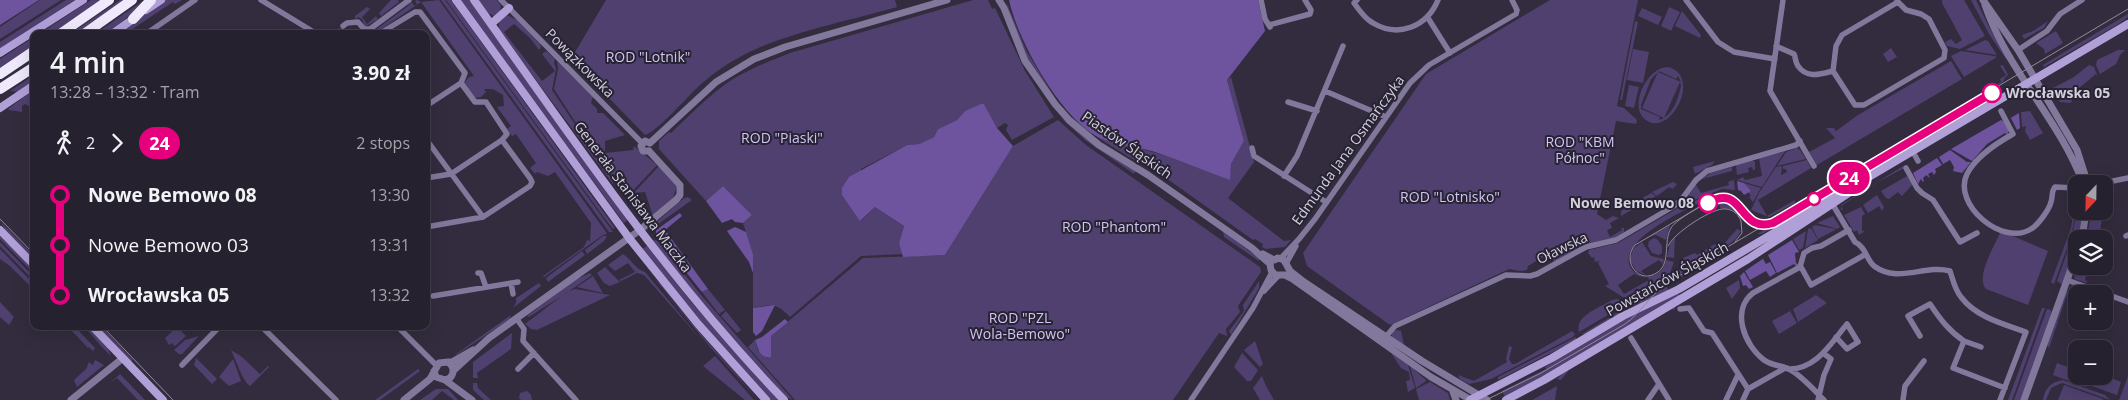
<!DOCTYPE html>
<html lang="en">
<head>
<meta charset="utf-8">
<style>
  body { margin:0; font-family:"Open Sans",sans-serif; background:#2e2936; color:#f1f3f6; height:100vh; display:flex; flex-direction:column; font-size:19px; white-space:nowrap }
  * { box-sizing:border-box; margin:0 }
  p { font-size:16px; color:#a4a3aa }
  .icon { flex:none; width:28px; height:28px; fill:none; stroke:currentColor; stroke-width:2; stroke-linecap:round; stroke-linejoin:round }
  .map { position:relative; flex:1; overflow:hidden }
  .details { position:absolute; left:30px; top:30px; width:400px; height:300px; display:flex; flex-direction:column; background:#26212e; border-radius:10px; box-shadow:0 5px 20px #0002,0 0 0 1px #423e4a }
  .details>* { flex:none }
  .badge { padding:0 10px; border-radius:16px; font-size:18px; line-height:32px }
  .needle { width:32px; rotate:202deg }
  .fabs { position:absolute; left:2068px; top:175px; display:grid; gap:10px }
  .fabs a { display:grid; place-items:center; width:45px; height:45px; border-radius:10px; background:#26212e; box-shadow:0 5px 20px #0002,0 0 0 1px #423e4a; font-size:25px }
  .map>.badge { position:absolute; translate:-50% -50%; box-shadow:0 0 0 2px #fff }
  .legs { display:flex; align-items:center; gap:8px; height:55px; padding:0 20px; font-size:16px }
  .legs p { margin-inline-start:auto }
  .headline { display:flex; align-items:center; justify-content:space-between; height:85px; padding:0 20px }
  h1 { font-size:28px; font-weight:600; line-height:38px }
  ul { padding:0 20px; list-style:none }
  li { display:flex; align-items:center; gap:18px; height:50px; font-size:19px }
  li i { display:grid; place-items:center; width:8px; height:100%; margin:0 6px; background:currentColor }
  li i::after { content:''; width:12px; height:12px; margin:-6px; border:4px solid; border-radius:50%; background:#26212e }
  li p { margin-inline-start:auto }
  li:first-child i { background:linear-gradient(#0000 50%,currentColor 0) }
  li:last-child i { background:linear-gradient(currentColor 50%,#0000 0) }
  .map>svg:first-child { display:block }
  .green { fill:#4f406f; fill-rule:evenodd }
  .forest { fill:#6e549f }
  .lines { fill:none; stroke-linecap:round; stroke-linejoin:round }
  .minor-tunnel { stroke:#4a4556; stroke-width:5.5; stroke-dasharray:5.5 3; stroke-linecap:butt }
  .minor { stroke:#82789b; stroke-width:5.5 }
  .tertiary { stroke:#82789b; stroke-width:7 }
  .secondary { stroke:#b1a0d8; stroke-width:8 }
  .motorway { stroke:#eee9fb; stroke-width:10 }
  .tram { stroke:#908b9a; stroke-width:1 }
  .line-1-casing { stroke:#fff; stroke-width:11 }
  .line-1 { stroke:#e6007e; stroke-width:8 }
  .stop-1-dot { fill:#fff; stroke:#e6007e; stroke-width:2.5 }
  .labels { text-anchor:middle; stroke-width:4; stroke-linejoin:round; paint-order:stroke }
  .park-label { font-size:14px; fill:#d1c5f0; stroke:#282334 }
  .street-label { font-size:14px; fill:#d3d0dc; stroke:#282334 }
  .stop-label { font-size:14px; font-weight:bold; fill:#d3d0dc; stroke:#282334; text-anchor:start }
</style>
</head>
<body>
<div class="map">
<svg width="2128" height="400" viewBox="0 0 2128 400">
  <rect width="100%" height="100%" fill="#322c3e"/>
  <!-- green -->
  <path class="green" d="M40,0H61L0,39V27Z
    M66,0H75L0,49V42Z
    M91,0H102L51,34H39Z
    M120,0H125L75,34H70Z
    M144,0C132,13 114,34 95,34Z
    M165,0H182L175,4L173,2L125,34H115Z
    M391,0H398L399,2L381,16L379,13Z
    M417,0L421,2L439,0L606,232L607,234L603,235L544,277L543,276L584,247L587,240L590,241L591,223L555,172L548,176L537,172L535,174L530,168L536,163L516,134L512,136L507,129L511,126L497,107L504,106L503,95L493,89H484L486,92L481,97L475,98L464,83L469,77L474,76L421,2L374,34H370L369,31H374L408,6L411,2L415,6L417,4L415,1Z
    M441,0H445L613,232H609Z
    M446,0H451L615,228L613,229L605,219Z
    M459,0H470L629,219L624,223Z
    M479,0H497L501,6L500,12L494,16L486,12Z
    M606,0H895L897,7C849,21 783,33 740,57C725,65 711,75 699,86C688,96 657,132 645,135L571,59Z
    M973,0H988L992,9L995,8L1025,71L1054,117L1012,140L1006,130L1008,125L1005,123L997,128L984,104L965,111L957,120L938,129L934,137L919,144L907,145L861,169V221L875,207L904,226L899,243L904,254L861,256L790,317C776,302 771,305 753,308V254L743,223L752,215L723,186L706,201L659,149V141L669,132L671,133C691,114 710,94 733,79C751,68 770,61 790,53Z
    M1550,0H1638L1617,106L1624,108L1637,120L1636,124L1616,121L1597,214L1606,220L1613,216L1619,218L1610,223L1612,228L1607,230L1610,237L1622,230L1621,228H1624V232L1615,238L1555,262L1548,254L1528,266L1527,270L1520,271L1509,269L1390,325L1307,266L1303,253L1426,74Z
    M1942,0H1964L1985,36L1960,49L1947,46L1945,42L1951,39L1956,44L1962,40L1942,3Z
    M1971,0H1976L1988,25L2007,56L2006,59L1989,34Z
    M1006,1L1026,50L1059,105L1027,59L1012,23Z
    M367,7L370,9L362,17L367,24L376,16L378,19L365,27L362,19L358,17L355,20V16Z
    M1669,7L1680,12L1671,31L1661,26Z
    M1642,8L1662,17L1658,25L1638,16Z
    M1682,11L1701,35L1700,38L1675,26Z
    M2128,14V17L2117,25L2044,67L2043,65Z
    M507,15L517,20L540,44L541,47L539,50L530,38L514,24L504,32L542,81L555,71L542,54L546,51L555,59L554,62L556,69L552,90L613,181V184L499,30V21Z
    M1635,21L1638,22L1622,100H1620Z
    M2048,21L2044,28L2024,39L2022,35L2033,31Z
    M2056,31L2063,43L2045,54L2044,49L2036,43Z
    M34,37V46L0,68V59Z
    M1985,40L1988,41L1997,55L1965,50Z
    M1891,48L1897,57L1888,62L1883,54Z
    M1633,49L1649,52L1643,83L1627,80Z
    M2118,50H2125L2120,55L2116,64L2100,74L2096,65L2097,60Z
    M1961,51L1994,56L1997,57L1964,77L1951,56Z
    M557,61L593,97L591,103L597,109V113H603L625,135L605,141V153L633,150L634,146L657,165L627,197L590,145L554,89L558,69Z
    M1951,61L1962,79L1817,165L1809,152L1835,138L1826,128H1834L1836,131L1858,115Z
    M2003,65L2008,75L2005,77L2003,82L1844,176L1843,174L1825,184L1843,174H1846L2001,82L2000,79L2006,75L2000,66Z
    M2089,65L2094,67L2098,77L2096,74L2079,88L2082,90L2079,94L2077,92L2071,98L2072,101L2070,103L2060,102L2053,88L2074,77Z
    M1668,67C1700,75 1675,128 1652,123C1624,115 1645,67 1668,67ZM1659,71L1676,79L1678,76L1681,82L1658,72L1642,108L1664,118L1680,82L1681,85C1679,98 1672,117 1659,120L1660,117L1641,109V105L1651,79Z
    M34,75V82L19,92L10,91Z
    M1231,77L1254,162L1228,198L1284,241L1291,240L1285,247L1266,249L1262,247L1263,244L1255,239L1253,240L1152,168L1129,157L1097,137L1230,173L1231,164L1244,141L1227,80Z
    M1629,85L1639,87L1634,108L1625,106Z
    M34,89V104L29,106L25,104L22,106V112L9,110L8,109Z
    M2030,111L2043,133L2030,140L2025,131L2026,126L2022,127L2021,112Z
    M1061,118L1136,170L1134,174L1085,140Z
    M1058,120L1086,145L1260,267L1261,272L1238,306L1240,312L1226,329L1227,336L1219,333L1173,400H795L748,347L755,340L758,350L768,358L771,336L863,258L945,255L1013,146Z
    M1948,120L1950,122L1805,211L1804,209L1848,183L1847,180Z
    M1797,148L1800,150L1806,159L1777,166L1786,152Z
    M1785,151L1762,187L1737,180L1743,177L1745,180L1762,176L1759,158Z
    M1752,160L1755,162V170H1753L1752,167L1748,168L1749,172L1737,175L1736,165Z
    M1807,160L1811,168L1758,200L1767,216L1795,200V203L1769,217L1751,210L1759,193L1776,167L1782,166L1781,175L1787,172L1786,169H1783V166Z
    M1715,161L1712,165L1695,174L1693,167Z
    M659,166L677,186L673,198L653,216L645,192L634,193L637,211L642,216L648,214L649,216L643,218L628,199Z
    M1903,166L1904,168L1878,182L1841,206L1843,209L1841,210V205Z
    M1732,167V171L1702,179L1711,173Z
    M1907,176L1913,184L1902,196L1898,192L1889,199L1886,198L1881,191Z
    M1734,180L1735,190L1722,189L1682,205L1696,185L1701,193L1729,185L1728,182Z
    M1673,182L1677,184L1673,189L1669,187L1657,196L1652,192Z
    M1744,183L1761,188L1753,202L1749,197L1751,196L1748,192L1750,191Z
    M1651,193L1656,196L1621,216V211Z
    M2073,193C2081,222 2063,257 2054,284L2051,282L2071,228L2074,208Z
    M1877,195L1884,207L1882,211L1879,206L1868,213L1863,205Z
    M1706,196L1711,197C1692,207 1614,240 1631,268C1634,274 1641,275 1645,278L1634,274L1618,285L1624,294L1649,280L1648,277C1658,275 1664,270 1666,260L1674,262L1668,279L1631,302L1605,286L1609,284L1598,263L1600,261L1595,262L1594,257L1592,258L1588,253L1589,250L1618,243L1678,208Z
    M688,197L692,200L654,227L652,226L684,198Z
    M1727,202L1736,206L1743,215L1741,218L1731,209L1720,208L1719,204Z
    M1861,207L1865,214L1862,216V231H1865L1859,235L1857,230L1854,232L1844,215Z
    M1798,210L1800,213L1762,234H1757Z
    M2077,211H2082L2079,239H2076V247L2063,285L2057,281L2071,241Z
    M2091,211H2103L2099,239H2087Z
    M1833,216L1840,227L1837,229L1817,223Z
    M0,221L34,256V259L5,229Z
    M1670,225L1666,240L1656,235L1649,237Z
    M1815,225L1835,229V230L1818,239L1812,227Z
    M1811,228L1818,240L1805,248L1808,229Z
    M1737,229L1741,231L1736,239L1728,245L1731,250L1726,253L1722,246Z
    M1223,231L1260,259L1259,261L1224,237Z
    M1806,231L1803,248L1799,250L1793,239Z
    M2001,231L2048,251L2028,305L1986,289C1975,277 1995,245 2001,231Z
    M0,236L34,271V274L0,239Z
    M603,236H607L604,241L587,254L585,250Z
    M1675,236L1674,258L1667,257L1670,244Z
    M1654,238L1658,240L1662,246V253L1659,255L1652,253L1648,246L1649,241Z
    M654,240L658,241L701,295L793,400L786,397C740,347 695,295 653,241Z
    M0,242L34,277V281L0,246Z
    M1642,242L1651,256L1664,259L1663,264L1659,260L1641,271L1646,275L1636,271L1630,260L1633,249Z
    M1715,244L1721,254L1681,277L1679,270L1683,258L1695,253L1697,255Z
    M647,246L692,303L780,400H770L718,342L642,249Z
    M0,249L34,284V290L10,266L0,259Z
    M582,251L585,255L548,282L546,278Z
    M623,254C631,259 635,269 645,272L703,342L644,275L637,273L621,281L619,280L635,272L628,263L615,271L608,265Z
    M2077,266H2089L2085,280L2087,281V283L2074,279Z
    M605,267L620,282L610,286L604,283L597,273Z
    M590,273L592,275C572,290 550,303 529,317L527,316L577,279Z
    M593,276L603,293L577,287Z
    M655,279L665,288L762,400L738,376Z
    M1739,280L1740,288L1732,299L1726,288Z
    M1259,281V288L1231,335L1229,331L1244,311L1243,305Z
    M539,283L541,286L513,308L516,303V298Z
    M1665,284L1669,291L1644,303L1630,306Z
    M661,288L758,400L712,349Z
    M575,289L610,295L537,330L531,329L525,324L567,292Z
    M708,289L725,310L719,314L702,292Z
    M2066,291L2075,292L2076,294L2075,297L2067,294L2049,348L2047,344Z
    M1678,292L1680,296L1544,377L1505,397L1502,391L1546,369L1545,367L1636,313Z
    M1816,295L1827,303L1798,322L1793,309Z
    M1617,299L1623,301L1625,305L1579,332C1574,316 1601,307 1612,300Z
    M0,302L14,317L9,325L0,317Z
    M1674,306L1675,310L1672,309L1569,370L1561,380L1557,379L1567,369Z
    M1625,308L1621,313L1586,334H1582Z
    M2042,308H2045L2015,392L2012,400H2008Z
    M2047,309L2051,310L2052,315L2021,400H2014Z
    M726,311L741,330L737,333L721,316Z
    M1790,311L1797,323L1779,334L1772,321Z
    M511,315L509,320L456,355V354Z
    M70,326H74L95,348L93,351L89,347L88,348L69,328Z
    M84,326H87L108,348L111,356C101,347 93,336 84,326Z
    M98,326H101L133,360L131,361Z
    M177,327L186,336L175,346L172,343L169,345L165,338Z
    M1397,330L1401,331L1404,345L1454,378L1425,361L1392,337V332Z
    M1572,331L1575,334L1573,337L1491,379L1469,384L1460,379L1458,375L1474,381L1507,362L1506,359L1509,346L1512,347L1509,359L1512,364H1515Z
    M512,333L511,349L477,373L478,378H473V362Z
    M199,336L182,354H179L174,350L185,340Z
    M1576,337V340L1498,380V377Z
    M1255,341L1263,364L1260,367L1244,350Z
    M231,350L242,357L260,374L268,366L269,367L250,386C243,382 236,360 231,350Z
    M1242,353L1258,370L1251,381H1247L1234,367Z
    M1391,353L1408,365L1415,388L1408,392L1406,381L1410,380L1409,372L1401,368Z
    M715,356L754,400H745L703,366Z
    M196,358L217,379L212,384L194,365Z
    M233,359L241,381L229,386L219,377Z
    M95,360L104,365L77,387L74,380L86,369L89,362L93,365Z
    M2057,363L2076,370V376H2090L2086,387L2053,375Z
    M1410,366L1426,380V381L1416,388Z
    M418,369L420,371L380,400H375Z
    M120,374L145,400H138L117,378L110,383Z
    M2104,375L2121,382L2117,395L2089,385L2093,376Z
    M1262,376L1266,386L1274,400H1260L1253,388Z
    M2128,376V400H2119Z
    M2063,380L2105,395L2110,400L2062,383L2051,388L2046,400H2043C2045,388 2051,382 2063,380Z
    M1430,382L1448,393L1450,400H1419L1416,389Z
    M473,383H477L478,388L491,400H484L473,390Z
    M2064,385L2103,399V400H2058Z
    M1557,386L1555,400H1532Z
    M436,389H448L458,400H454L442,391L432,400H420Z
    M527,391L531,395L532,400H521L519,398L520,393Z"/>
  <!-- forest -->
  <path class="forest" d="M0,0H39L0,25Z
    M1009,0H1258L1265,31L1227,80L1244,141L1231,164L1230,180C1205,171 1180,160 1155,152C1139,147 1110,144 1096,136C1059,115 1018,41 1009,0Z
    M981,104H984L997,128L1013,146L945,255L903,257L899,243L904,226L875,207L860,221L842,195V188L849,177L907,145L919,144L934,137L938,129L957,120L965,111Z
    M2019,113L2020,128L2017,130L2011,118L2009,119Z
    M2001,120L2005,122L2009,130L2007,135L2005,133L1987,144L1972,161L1951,149Z
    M1950,150L1967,162H1971L1962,173L1953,171L1954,167L1950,160L1943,164L1939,157Z
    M1937,158L1942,165L1935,169L1936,172L1934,175L1932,172L1928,174L1930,178L1926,175L1923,178L1924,181L1923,182L1921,179L1918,184L1913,173Z
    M1737,181L1744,183L1751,191L1744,195L1741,191L1738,190Z
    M723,186L752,215L743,223L735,222L732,219L722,223L706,201Z
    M680,213L682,216L665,230L708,289L702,292L656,235V230Z
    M735,227L746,232L753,254V273L749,262L727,231Z
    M1792,240L1799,252L1795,253L1796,263L1799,265L1797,267L1794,264L1777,273L1768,255Z
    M1767,256L1763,259L1766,264L1770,262L1776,273L1770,277L1766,271L1750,280L1745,271Z
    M1744,272L1753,287L1749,289L1746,285L1743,286L1740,276Z
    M775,305L762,331L756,336L753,332V308Z
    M785,319L788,322L771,336V357C759,359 758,347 755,340L762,337Z"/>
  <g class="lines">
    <!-- minor-tunnel -->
    <path class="minor-tunnel" d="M338,34L343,26"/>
    <!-- minor -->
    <path class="minor" d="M261,0L317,34
      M501,0L642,143
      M1261,0L1265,19L1270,27
      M1357,0L1354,3C1359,10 1365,19 1373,23C1398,38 1427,27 1438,0
      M1686,0L1718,42L1734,52L1775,59
      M1783,0L1770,91L1814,166
      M1897,0L1898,2L1842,35L1836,46L1833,71L1855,105H1864L1944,58L1945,50L1929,19L1921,14L1906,10L1898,2
      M1428,18L1450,53
      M1269,25L1310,14L1311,10L1305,0
      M343,26L347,23L358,22L364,29H370L409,0
      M146,34L195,0
      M379,34L415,12H420L465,73L461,83L426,106
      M1776,46L1794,54C1796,58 1795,62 1798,66C1807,79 1821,74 1833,71
      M2018,50L2047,31L2060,14L2082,0
      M1325,91L1386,117
      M1288,102L1317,111
      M2001,111L2013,134C1997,143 1976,156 1967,174C1952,204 2002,247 2031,229C2038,225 2049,210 2051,202C2053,196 2051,192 2055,187L2076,188
      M426,139L483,217
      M1252,148L1254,156L1326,202
      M1913,152L1918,161
      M1906,168L1917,188L1922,193L1933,200L1960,242L1977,233
      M1284,176L1297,156L1343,46
      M426,178L451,174L502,140L507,134L486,102H475L461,83
      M2098,184L2128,178
      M1833,205L1855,242C1866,247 1866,259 1874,266C1898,284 1925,264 1950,271C1953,280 1955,290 1961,297C1976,317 2003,324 2026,332L2000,400
      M426,227L483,217L530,186L532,182L530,178L502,140
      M2126,236L2128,235
      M1281,258L1299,239L1315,219L1410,83L1429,65L1516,14L1517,10L1512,0
      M1287,262L1296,246
      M1801,267L1811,285L1866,254
      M478,273H481L486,287
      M2067,280L2128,302
      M511,283L513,294
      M1264,291L1278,276
      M433,296L518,282
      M1680,309L1689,308L1704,331L1712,333L1748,389
      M516,318L524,329L523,341L576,400
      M261,326L336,400
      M397,326L436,365
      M1920,336L1908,316L1930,304C1940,319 1949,331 1964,341L1953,368L2005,388
      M1631,338L1669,400
      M1384,339L1395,326L1506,275L1530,276L1537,274L1586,247L1616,240L1674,206L1682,199L1696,180L1707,171L1796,145L1800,141
      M1964,341L1981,347
      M182,365L220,326
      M518,369L534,353
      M1788,369C1816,370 1831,343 1847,324L1858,342L1847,349L1836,337
      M1191,400L1253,308L1272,272
      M1648,400L1659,384
      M1726,400L1738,375
      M1743,400L1748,389L1785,368
      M1818,400L1824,375L1831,359L1823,353
      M1824,400C1814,390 1801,375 1789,369C1781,365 1772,366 1764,360C1744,345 1731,310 1753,293L1800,267L1804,253L1812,248L1821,246L1849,230
      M1903,400L1905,386L1924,361"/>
    <!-- tertiary -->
    <path class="tertiary" d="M999,0L1004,8L1025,61L1055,104L1069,120L1099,145L1148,175L1252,248L1270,264L1271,270L1275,275H1285L1291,278L1431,377L1471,400
      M1983,0L2018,50L2077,150L2085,175L2084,184
      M1985,5C2007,70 2059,119 2083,183
      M650,143L716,82L754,59L785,47L947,0
      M649,151H643L641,146L645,141L650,143
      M2082,239L2086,211
      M1263,254L1274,260L1278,258L1284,260L1290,271L1304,282L1422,361L1487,400
      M448,362H452L473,350
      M453,371L489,338L640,230L676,200L680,195V185L649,151
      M445,380L472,400
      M1452,389L1456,400
      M71,400L123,358
      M404,400L430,379L439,363L448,362C454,366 455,372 450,378L445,380L436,377L434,371
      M2024,400L2076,255"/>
    <!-- secondary -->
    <path class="secondary" d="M456,0L629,238L698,324L766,400
      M474,0C571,137 667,278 784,400
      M146,10L161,0
      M491,24L509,8
      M112,34L136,17
      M0,53L83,0
      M0,108L34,85
      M0,230L34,265
      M92,326L163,400
      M1470,400L1552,358L1623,316L1679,289L2128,24
      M1506,400L1544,380L1748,259L1861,185"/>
    <!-- motorway -->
    <path class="motorway" d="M133,19L151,0
      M60,34L109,0
      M84,34L132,0
      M0,74L34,51
      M0,89L34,67"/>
    <!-- tram -->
    <path class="tram" d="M0,219L34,254
      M1767,225C1746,225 1745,209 1732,199C1728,198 1724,197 1720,198C1711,199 1675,220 1671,228C1663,242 1671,262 1658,272C1639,286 1621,261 1635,245L1718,196C1744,190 1744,228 1771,221
      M1668,246C1674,233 1708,211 1722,209C1731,208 1738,213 1741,221L1742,233L1735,242
      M102,326L173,400
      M1486,400L1541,373L1625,324C1641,313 1650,295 1667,283L2128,9"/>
  </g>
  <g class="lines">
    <!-- line-1 casing -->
    <g class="line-1-casing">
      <path id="line-1" d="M1708,203C1744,182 1738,234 1773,223L1992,93"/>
    </g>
    <!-- line-1 -->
    <use href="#line-1" class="line-1"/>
  </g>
  <!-- markers -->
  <g class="stop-1-dot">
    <circle cx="1992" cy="93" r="9"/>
    <circle cx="1814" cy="199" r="6"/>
    <circle cx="1708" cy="203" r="9"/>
  </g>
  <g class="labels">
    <!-- park labels -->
    <g class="park-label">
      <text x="648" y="62">ROD "Lotnik"</text>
      <text x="782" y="143">ROD "Piaski"</text>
      <text x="1580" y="147">ROD "KBM<tspan x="1580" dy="16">Północ"</tspan></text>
      <text x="1450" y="202">ROD "Lotnisko"</text>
      <text x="1114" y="232">ROD "Phantom"</text>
      <text x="1020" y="323">ROD "PZL<tspan x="1020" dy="16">Wola-Bemowo"</tspan></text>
    </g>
    <!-- street labels -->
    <g class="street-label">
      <text transform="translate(580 63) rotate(45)" y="5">Powązkowska</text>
      <text transform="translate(1127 145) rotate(35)" y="5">Piastów Śląskich</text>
      <text transform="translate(1348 150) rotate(-54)" y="5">Edmunda Jana Osmańczyka</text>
      <text transform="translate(633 197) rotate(53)" y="5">Generała Stanisława Maczka</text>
      <text transform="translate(1562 248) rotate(-26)" y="5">Oławska</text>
      <text transform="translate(1667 279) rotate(-29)" y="5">Powstańców Śląskich</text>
    </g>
    <!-- stop labels -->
    <g class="stop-label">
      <text x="2006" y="98">Wrocławska 05</text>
      <text x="1694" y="208" text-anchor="end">Nowe Bemowo 08</text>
    </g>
  </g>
</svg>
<div class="fabs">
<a><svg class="needle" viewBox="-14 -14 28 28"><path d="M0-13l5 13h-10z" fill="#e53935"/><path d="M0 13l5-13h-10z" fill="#a4a3aa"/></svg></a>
<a><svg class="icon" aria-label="layers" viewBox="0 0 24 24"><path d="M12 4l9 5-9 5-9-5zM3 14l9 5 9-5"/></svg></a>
<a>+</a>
<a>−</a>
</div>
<b class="badge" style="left:1849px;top:178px;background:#e6007e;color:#fff">24</b>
<section class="details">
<div class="headline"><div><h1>4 min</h1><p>13:28 – 13:32 · Tram</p></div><b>3.90 zł</b></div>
<div class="legs"><svg class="icon" aria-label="walk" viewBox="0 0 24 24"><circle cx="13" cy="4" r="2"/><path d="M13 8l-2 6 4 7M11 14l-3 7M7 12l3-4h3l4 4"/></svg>2<svg class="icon" aria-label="forward" viewBox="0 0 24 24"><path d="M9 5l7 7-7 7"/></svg><b class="badge" style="background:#e6007e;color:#fff">24</b><p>2 stops</p></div>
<ul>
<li><i style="color:#e6007e"></i><b>Nowe Bemowo 08</b><p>13:30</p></li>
<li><i style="color:#e6007e"></i><span>Nowe Bemowo 03</span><p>13:31</p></li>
<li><i style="color:#e6007e"></i><b>Wrocławska 05</b><p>13:32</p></li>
</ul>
</section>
</div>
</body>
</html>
